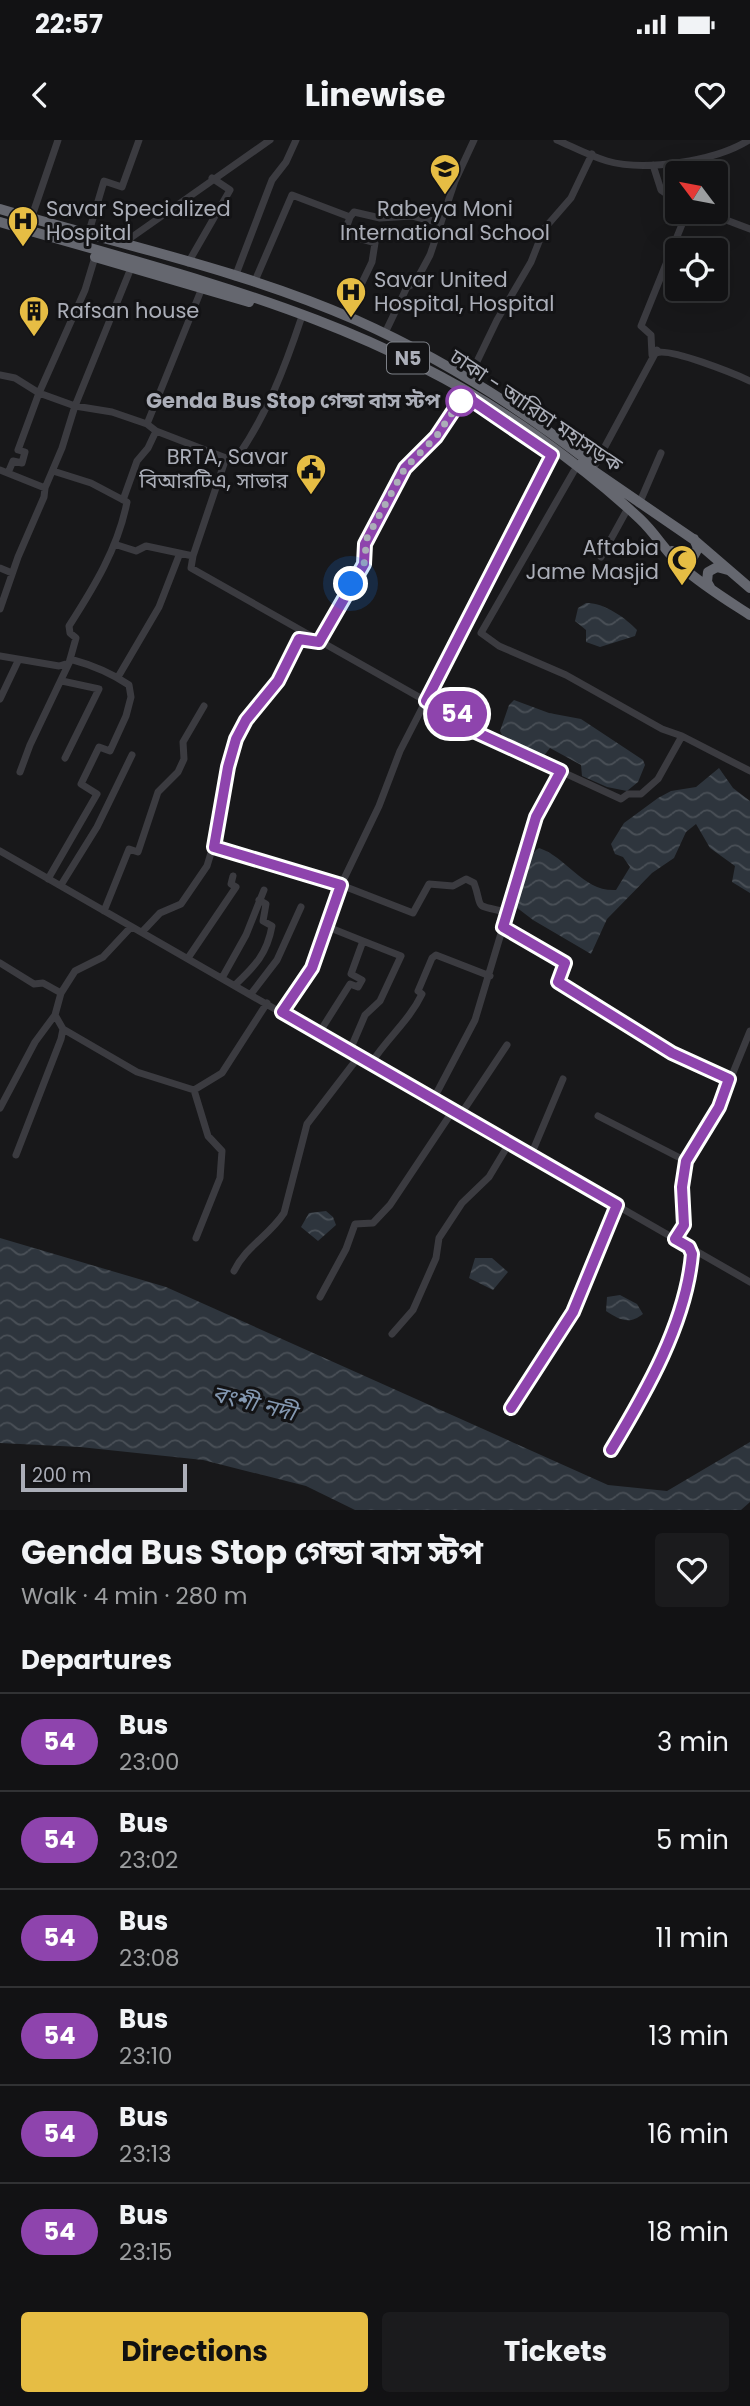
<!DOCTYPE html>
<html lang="en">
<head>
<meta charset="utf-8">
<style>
  body { margin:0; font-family:Poppins,"Noto Sans Bengali",sans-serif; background:#1b1b1d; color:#f1f3f6; height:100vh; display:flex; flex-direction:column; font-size:26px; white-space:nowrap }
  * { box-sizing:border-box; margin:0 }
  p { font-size:23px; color:#9c9ea0 }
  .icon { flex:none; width:38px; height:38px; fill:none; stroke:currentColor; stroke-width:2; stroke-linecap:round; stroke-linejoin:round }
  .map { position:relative; height:1370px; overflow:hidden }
  .panel { display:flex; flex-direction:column; background:#121214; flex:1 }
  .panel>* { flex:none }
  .badge { padding:0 14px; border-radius:23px; font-size:24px; line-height:46px }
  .needle { width:46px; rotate:302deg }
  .fabs { position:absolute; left:665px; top:21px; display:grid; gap:14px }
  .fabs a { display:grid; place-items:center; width:63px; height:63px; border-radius:7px; background:#121214; box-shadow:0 7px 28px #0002,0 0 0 2px #313234; font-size:35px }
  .scale { position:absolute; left:21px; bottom:18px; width:166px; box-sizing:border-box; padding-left:7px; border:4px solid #abaeb8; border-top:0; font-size:19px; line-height:24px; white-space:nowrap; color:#abaeb8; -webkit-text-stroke:5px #131315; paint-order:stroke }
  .you { position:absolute; width:35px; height:35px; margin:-18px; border:5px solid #fff; border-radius:50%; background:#1a73e8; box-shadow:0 0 0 10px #1a73e833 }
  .map>.badge { position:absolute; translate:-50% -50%; box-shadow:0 0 0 4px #fff }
  h2 { padding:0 21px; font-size:26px; line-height:63px }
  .round { display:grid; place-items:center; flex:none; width:74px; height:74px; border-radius:7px; background:#1b1b1d }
  .headline { display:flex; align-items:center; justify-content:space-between; height:119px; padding:0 21px }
  h1 { font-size:33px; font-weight:700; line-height:52px }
  .button { display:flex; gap:14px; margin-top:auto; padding:14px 21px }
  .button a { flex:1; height:80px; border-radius:7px; background:#e6bd44; color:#111; font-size:28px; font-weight:700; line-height:80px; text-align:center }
  .button a+a { background:#1b1b1d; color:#f1f3f6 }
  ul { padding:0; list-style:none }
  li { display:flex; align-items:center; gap:21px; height:98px; padding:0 21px; border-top:2px solid #313234 }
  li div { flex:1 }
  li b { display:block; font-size:26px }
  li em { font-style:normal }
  li .badge { min-width:77px; font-weight:700; text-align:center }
  .status { display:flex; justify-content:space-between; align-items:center; height:49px; padding:0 35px; background:#121214; direction:ltr }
  .status svg { height:19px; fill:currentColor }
  header { display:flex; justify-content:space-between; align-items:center; height:91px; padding:0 21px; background:#121214; font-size:32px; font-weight:700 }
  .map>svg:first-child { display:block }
  .water { fill:url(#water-waves) }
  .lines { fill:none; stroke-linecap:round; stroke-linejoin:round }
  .minor { stroke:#3b3b40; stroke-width:7 }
  .highway { stroke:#65676f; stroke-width:10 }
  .line-casing { stroke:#fff; stroke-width:16 }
  .line { stroke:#8e44ad; stroke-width:10 }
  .walk { stroke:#abaeb8; stroke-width:7; stroke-dasharray:0 12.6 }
  .stop-dot { fill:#fff; stroke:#8e44ad; stroke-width:3.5 }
  .labels { text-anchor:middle; stroke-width:6; stroke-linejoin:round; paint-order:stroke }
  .shield { fill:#131315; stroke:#7d8087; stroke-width:2 }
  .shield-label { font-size:19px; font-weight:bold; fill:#abaeb8 }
  .poi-label { font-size:21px; fill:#abaeb8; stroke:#131315; text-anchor:start }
  .stop-label { font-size:21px; font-weight:bold; fill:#abaeb8; stroke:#131315; text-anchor:end }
  .street-label { font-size:21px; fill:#abaeb8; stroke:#131315 }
  .water-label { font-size:23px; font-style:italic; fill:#8498b1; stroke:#131315 }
</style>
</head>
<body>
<div class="status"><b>22:57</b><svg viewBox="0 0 49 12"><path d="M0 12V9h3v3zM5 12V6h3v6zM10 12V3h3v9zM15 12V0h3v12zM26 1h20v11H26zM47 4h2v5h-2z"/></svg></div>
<header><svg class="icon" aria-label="back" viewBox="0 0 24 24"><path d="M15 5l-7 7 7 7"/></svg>Linewise<svg class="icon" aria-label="heart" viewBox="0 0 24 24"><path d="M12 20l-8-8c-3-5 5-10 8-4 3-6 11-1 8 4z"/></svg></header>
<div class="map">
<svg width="750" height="1370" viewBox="0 0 750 1370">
  <defs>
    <pattern id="water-waves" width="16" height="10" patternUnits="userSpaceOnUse" patternTransform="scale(1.75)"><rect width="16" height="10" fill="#2e353d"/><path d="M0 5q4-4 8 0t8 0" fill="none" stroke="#4a5057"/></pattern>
  </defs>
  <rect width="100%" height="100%" fill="#18181a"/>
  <!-- water -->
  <path class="water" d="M586,463C603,462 626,478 637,490L635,496L600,507L586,502V490L575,481L578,468Z
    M514,560L549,573L581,579L643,620L645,625L638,642L627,651L607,647L582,636L581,625L550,608L543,617L538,616L504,599L500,591L509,565Z
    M719,628L733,648L750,661V753L732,742L735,726L710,708L696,684L686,692L674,718L652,733L607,779L591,814L533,780L516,767C519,750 523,718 539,708C567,717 583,752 616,750L630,727L623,717L615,714L611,704L624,683L658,658L671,651L696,647Z
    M326,1071L333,1077L336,1085L318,1101L301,1087L309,1073Z
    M0,1098L166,1147L608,1345L667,1351L750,1302V1362L741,1370H355L306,1346L203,1320L80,1307L0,1303Z
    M475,1118H492L508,1132L493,1150L469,1138Z
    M620,1155L637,1164L643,1174C629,1185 620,1180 606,1171L607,1157Z"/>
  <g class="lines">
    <!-- minor -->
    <path class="minor" d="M557,0C573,7 590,16 607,21C645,32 716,21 749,0
      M653,25L661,50L677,61
      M705,72L750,89
      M31,79L58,0
      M88,95L104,41L122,47L139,0
      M122,104L270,0
      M188,123L230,50L212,38
      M131,128L75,266L112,272L147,284
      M235,137L272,40L286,22L296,0
      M254,143L292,55L350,77L354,72L380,78L412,76L441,83
      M346,176L372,122L375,103L344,94L350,77
      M385,193L407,147L415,143L430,115L455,41L474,0
      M656,213C669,207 735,234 750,241
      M0,235L15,238L39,253L18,310L25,312L22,323L13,321L8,333
      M469,238L497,180L531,122L544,89L571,58L592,14
      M156,291L226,318
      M595,325L657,210L652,215L651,195L641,186L687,72
      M0,330L45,348L62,308L75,266L39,253L85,150L95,117
      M574,331L481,493L499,506L566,535L662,589L682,596L750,631
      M123,360L137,321L148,308L156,291L147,284L202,148
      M639,364L661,313
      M114,404L136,411L146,406L193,416L226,318L238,316C267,274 285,227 301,179
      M193,416L191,428L426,561L474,581L469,589L621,659L628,654H641L658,639L682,596
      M601,417L628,368
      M0,428L12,433
      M0,469L18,417L44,357L45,348
      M0,516L59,526L69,523L76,498L70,493L69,486C94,447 118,408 127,362L91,343L53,331
      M118,537L159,467L180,413
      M62,541L99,549L65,618
      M0,559L18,521
      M20,632L30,605L69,523
      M214,707L341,745L379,666L400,611L552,315
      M0,711L750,1142
      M48,739L97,654L81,644L99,607L110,611L126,576L131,557L129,545C110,532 92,525 70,519
      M61,745L97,687L132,615
      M104,771L129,709L138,712L158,652L178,632L184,619L183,602L204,566
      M503,787L565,823L558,842L672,913L729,939
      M142,792L160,773L181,764L207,726L220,683L228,627L236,599L246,580L278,540L299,499L319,502L364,424V404L406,328L436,297L464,255
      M188,818L236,747L231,744L233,736
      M0,823L34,844L43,843L61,853
      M222,838L246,795L264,750
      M235,845C255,826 267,814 272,786L263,781L266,764L259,760
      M251,854L277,820L301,767
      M282,871L312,828L341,745L413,773L429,744L453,746L466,739L474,743C484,770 471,764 506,772
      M63,889L137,932L194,950L222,933L267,863
      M319,893L350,844L358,847L362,840L351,834L363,801L328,787
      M350,910L365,875L380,861L401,816L363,801
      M372,922C388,897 409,881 422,854L418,851L432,818L436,815L490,836
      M194,950L208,996L222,1011L220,1038L196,1098
      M434,958L475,880L536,677L561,631
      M0,968L35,902L55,875L61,853L75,831L103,817L131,787
      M461,974L507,905
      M598,976L686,1021
      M16,1015L61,899L63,889L55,875
      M531,1015L563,939
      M675,1099L684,1085L682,1047L686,1021L719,967L750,891
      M234,1131C246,1106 269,1096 284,1073L307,984L360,915
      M320,1157L346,1109L355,1084L373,1083L390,1065L454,969
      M392,1194L413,1170L436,1118L439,1098L462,1063L489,1037L510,1002
      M511,1268L573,1172L617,1065
      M611,1310C632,1275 704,1144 690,1108"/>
    <!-- highway -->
    <path class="highway" d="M0,69C118,104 243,130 356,180C441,218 519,267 592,324
      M0,82C193,139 369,177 537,296C572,321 608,349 640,379C655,393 666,412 681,426C702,445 727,460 750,475
      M95,117L249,162
      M582,323L693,399L750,448
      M672,411L682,418L693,417L698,408L694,399
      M711,449L707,442L708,432L717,427L728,430"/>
  </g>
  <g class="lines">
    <!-- line casing -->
    <g class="line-casing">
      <path id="line" d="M511,1268L573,1172L617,1065L282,872L312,828L341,745L214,707L228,627L236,599L246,580L278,541L299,499L319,502L364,424L365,404L405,328L436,297L464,255L552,315L426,561L474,581L469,589L561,631L536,677L503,787L565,823L558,842L672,913L729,939L719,967L686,1021L682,1047L684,1085L675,1099L689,1107L692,1114C686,1183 646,1252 611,1310"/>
    </g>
    <!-- line -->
    <use href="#line" class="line"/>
    <!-- walk -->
    <path class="walk" d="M351,444L364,424L367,398L405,328L436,297L464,255L461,261"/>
  </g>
  <!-- icons -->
  <defs>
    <g id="school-pin" transform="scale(1.575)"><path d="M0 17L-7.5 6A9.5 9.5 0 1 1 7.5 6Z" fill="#e6bd44" stroke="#131315"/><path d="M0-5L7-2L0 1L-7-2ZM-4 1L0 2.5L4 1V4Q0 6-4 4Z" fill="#111"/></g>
    <g id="hospital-pin" transform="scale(1.575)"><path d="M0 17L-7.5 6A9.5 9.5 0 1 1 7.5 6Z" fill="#e6bd44" stroke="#131315"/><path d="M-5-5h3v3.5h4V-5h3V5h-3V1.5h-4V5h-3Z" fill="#111"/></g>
    <g id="building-pin" transform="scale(1.575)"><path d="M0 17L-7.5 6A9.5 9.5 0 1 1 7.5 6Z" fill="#e6bd44" stroke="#131315"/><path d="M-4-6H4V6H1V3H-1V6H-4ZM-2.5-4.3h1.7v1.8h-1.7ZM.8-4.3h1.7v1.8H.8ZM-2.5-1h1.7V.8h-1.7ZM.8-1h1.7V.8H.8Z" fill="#111"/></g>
    <g id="civic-pin" transform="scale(1.575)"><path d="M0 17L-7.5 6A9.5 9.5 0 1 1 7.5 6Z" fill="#e6bd44" stroke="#131315"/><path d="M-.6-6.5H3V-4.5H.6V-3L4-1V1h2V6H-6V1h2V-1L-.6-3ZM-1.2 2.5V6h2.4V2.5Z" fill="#111"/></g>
    <g id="mosque-pin" transform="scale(1.575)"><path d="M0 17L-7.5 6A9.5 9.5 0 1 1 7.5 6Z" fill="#e6bd44" stroke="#131315"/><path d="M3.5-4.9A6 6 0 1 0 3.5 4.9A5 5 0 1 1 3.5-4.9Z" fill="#111"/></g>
  </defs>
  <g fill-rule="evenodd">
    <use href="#school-pin" x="445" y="29"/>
    <use href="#hospital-pin" x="23" y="81"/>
    <use href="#hospital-pin" x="351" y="152"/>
    <use href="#building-pin" x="34" y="171"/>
    <use href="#civic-pin" x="311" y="329"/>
    <use href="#mosque-pin" x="682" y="420"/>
  </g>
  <!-- markers -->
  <circle class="stop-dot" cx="461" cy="261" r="14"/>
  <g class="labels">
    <!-- shield labels -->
    <rect class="shield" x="387" y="202.5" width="42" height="31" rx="5"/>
    <g class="shield-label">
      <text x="408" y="225">N5</text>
    </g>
    <!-- poi labels -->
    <g class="poi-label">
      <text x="46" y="76">Savar Specialized<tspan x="46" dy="24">Hospital</tspan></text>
      <text x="445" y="76" text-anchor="middle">Rabeya Moni<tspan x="445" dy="24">International School</tspan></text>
      <text x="374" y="147">Savar United<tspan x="374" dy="24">Hospital, Hospital</tspan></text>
      <text x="57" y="178">Rafsan house</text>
      <text x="288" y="324" text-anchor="end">BRTA, Savar<tspan x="288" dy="24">বিআরটিএ, সাভার</tspan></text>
      <text x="659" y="415" text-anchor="end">Aftabia<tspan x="659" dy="24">Jame Masjid</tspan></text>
    </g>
    <!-- stop labels -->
    <g class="stop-label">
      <text x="440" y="268">Genda Bus Stop গেন্ডা বাস স্টপ</text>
    </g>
    <!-- street labels -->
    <g class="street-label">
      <text transform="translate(536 271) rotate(34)" y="7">ঢাকা - আরিচা মহাসড়ক</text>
    </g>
    <!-- water labels -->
    <g class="water-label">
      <text transform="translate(254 1263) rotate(14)" y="8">বংশী নদী</text>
    </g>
  </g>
</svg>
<div class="fabs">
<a><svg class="needle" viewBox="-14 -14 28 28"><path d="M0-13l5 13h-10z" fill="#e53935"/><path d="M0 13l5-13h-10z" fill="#9c9ea0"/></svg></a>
<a><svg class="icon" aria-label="locate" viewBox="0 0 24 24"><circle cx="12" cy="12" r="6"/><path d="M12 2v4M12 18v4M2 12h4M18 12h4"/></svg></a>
</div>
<div class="scale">200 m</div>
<div class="you" style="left:351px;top:444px"></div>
<b class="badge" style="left:457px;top:574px;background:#8e44ad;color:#fff">54</b>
</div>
<section class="panel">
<div class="headline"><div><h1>Genda Bus Stop গেন্ডা বাস স্টপ</h1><p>Walk · 4 min · 280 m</p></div><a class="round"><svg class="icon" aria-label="heart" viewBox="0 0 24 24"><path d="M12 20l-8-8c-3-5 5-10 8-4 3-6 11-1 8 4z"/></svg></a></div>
<h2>Departures</h2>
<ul>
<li><span class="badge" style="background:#8e44ad;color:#fff">54</span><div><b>Bus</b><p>23:00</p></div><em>3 min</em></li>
<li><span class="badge" style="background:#8e44ad;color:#fff">54</span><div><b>Bus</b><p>23:02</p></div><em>5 min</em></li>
<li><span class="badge" style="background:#8e44ad;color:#fff">54</span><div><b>Bus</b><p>23:08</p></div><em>11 min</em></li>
<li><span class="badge" style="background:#8e44ad;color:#fff">54</span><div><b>Bus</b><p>23:10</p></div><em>13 min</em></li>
<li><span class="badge" style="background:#8e44ad;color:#fff">54</span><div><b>Bus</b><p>23:13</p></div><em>16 min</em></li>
<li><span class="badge" style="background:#8e44ad;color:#fff">54</span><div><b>Bus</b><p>23:15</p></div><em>18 min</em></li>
</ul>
<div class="button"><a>Directions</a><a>Tickets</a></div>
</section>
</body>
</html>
